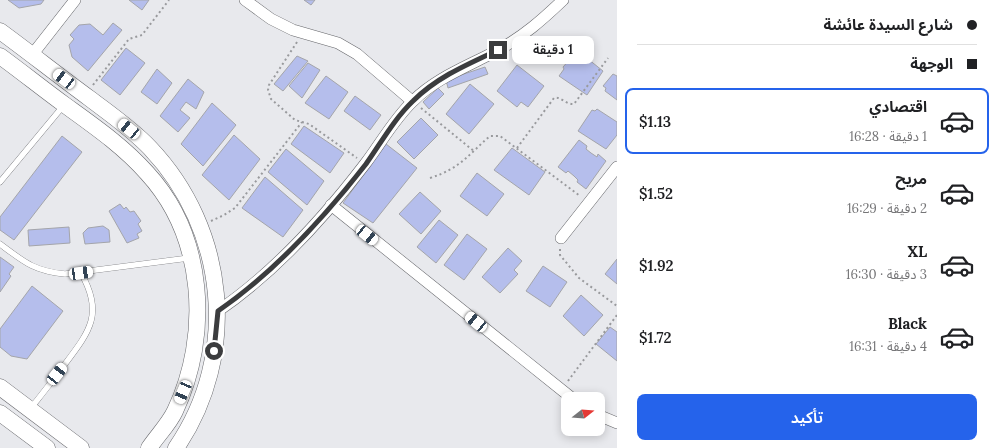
<!DOCTYPE html>
<html lang="ar">
<head>
<meta charset="utf-8">
<style>
  body { margin:0; font-family:Lora,"Noto Sans Arabic",serif; background:#f2f2f2; color:#202124; direction:rtl; height:100vh; display:flex; flex-direction:column; font-size:15px; white-space:nowrap }
  * { box-sizing:border-box; margin:0 }
  p { font-size:13px; color:#757577 }
  .icon { flex:none; width:22px; height:22px; fill:none; stroke:currentColor; stroke-width:2; stroke-linecap:round; stroke-linejoin:round }
  .map { position:relative; flex:1; overflow:hidden; direction:ltr }
  .side { display:flex; flex-direction:column; background:#fff; width:380px }
  .side>* { flex:none }
  .guide { display:grid; align-content:center; height:88px; padding:0 20px; background:#fff }
  .needle { width:26px; rotate:73deg }
  .controls { position:absolute; left:561px; top:392px; display:grid; gap:8px }
  .controls a { display:grid; place-items:center; width:44px; height:44px; border-radius:8px; background:#fff; box-shadow:0 2px 10px #0003; font-size:20px }
  .end { position:absolute; width:18px; height:18px; margin:-9px; border:5px solid #3b3c3e; background:#fff; box-shadow:0 0 0 2px #fff }
  .from { border-radius:50% }
  .bubble { position:absolute; height:28px; border-radius:8px; background:#fff; box-shadow:0 2px 10px #0003; font-size:13px; font-weight:600; line-height:28px; text-align:center; direction:rtl }
  .car { position:absolute; width:12px; height:24px; margin:-12px -6px; border-radius:5px; box-shadow:0 0 3px 1px #0007; background:linear-gradient(#fff 24%,#345 0 40%,#fff 0 76%,#345 0 86%,#fff 0) }
  .guide b { display:flex; align-items:center; gap:14px; height:38px; font-size:15px }
  .guide b+b { border-top:1px solid #e0e0e0 }
  .guide i { width:10px; height:10px; background:#202124 }
  ul { padding:0; list-style:none }
  li { display:flex; align-items:center; gap:12px; height:66px; margin:0 8px 6px; padding:0 12px; border:2px solid transparent; border-radius:8px }
  li div { flex:1 }
  li b { display:block; font-size:15px }
  li em { font-style:normal; font-weight:600 }
  li.selected { border-color:#2563eb }
  li>.icon { width:36px; height:36px; stroke-width:1.5 }
  .cta { display:flex; gap:8px; margin-top:auto; padding:8px 20px }
  .cta a { flex:1; height:46px; border-radius:8px; background:#2563eb; color:#fff; font-size:16px; font-weight:600; line-height:46px; text-align:center }
  main { display:flex; flex:1; min-height:0 }
  .map>svg:first-child { display:block }
</style>
</head>
<body>
<main>
<section class="side">
<div class="guide">
<b><i class="from"></i>شارع السيدة عائشة</b>
<b><i></i>الوجهة</b>
</div>
<ul>
<li class="selected"><svg class="icon" aria-label="car" viewBox="0 0 24 24"><path d="M5 17H2v-5l4-1 3-4h7l3 4 3 1v5h-3M9 17h6M6 11h13"/><circle cx="7" cy="17" r="2"/><circle cx="17" cy="17" r="2"/></svg><div><b>اقتصادي</b><p>1 دقيقة · 16:28</p></div><em>$1.13</em></li>
<li><svg class="icon" aria-label="car" viewBox="0 0 24 24"><path d="M5 17H2v-5l4-1 3-4h7l3 4 3 1v5h-3M9 17h6M6 11h13"/><circle cx="7" cy="17" r="2"/><circle cx="17" cy="17" r="2"/></svg><div><b>مريح</b><p>2 دقيقة · 16:29</p></div><em>$1.52</em></li>
<li><svg class="icon" aria-label="car" viewBox="0 0 24 24"><path d="M5 17H2v-5l4-1 3-4h7l3 4 3 1v5h-3M9 17h6M6 11h13"/><circle cx="7" cy="17" r="2"/><circle cx="17" cy="17" r="2"/></svg><div><b>XL</b><p>3 دقيقة · 16:30</p></div><em>$1.92</em></li>
<li><svg class="icon" aria-label="car" viewBox="0 0 24 24"><path d="M5 17H2v-5l4-1 3-4h7l3 4 3 1v5h-3M9 17h6M6 11h13"/><circle cx="7" cy="17" r="2"/><circle cx="17" cy="17" r="2"/></svg><div><b>Black</b><p>4 دقيقة · 16:31</p></div><em>$1.72</em></li>
</ul>
<div class="cta"><a>تأكيد</a></div>
</section>
<div class="map">
<svg width="617" height="448" viewBox="0 0 617 448">
  <rect width="100%" height="100%" fill="#e8e9ed"/>
  <!-- building -->
  <g fill="#b5beec" stroke="#a4a5aa">
    <polygon points="8,0 44,0 41,4 19,8"/>
    <polygon points="129,0 149,0 142,10"/>
    <polygon points="304,0 315,0 311,5"/>
    <polygon points="113,23 122,30 88,71 72,57 69,45 74,39 70,35 79,25 90,24 103,35"/>
    <polygon points="126,48 145,63 120,95 101,80"/>
    <polygon points="578,51 603,71 587,95 559,76 564,69 563,67 571,58 573,59"/>
    <polygon points="297,56 308,61 283,91 274,84"/>
    <polygon points="308,63 320,70 302,98 289,86"/>
    <polygon points="517,65 544,86 528,107 521,102 517,107 497,91"/>
    <polygon points="485,67 488,74 448,88 446,80"/>
    <polygon points="157,69 172,83 157,104 141,92"/>
    <polygon points="613,74 617,76 617,100 605,91 606,88 603,86"/>
    <polygon points="326,76 348,92 329,119 305,103"/>
    <polygon points="188,79 204,92 196,109 186,102 180,110 190,118 178,132 160,116"/>
    <polygon points="470,84 494,104 469,134 446,114"/>
    <polygon points="438,88 444,94 429,109 423,102"/>
    <polygon points="355,96 381,115 370,130 344,111"/>
    <polygon points="212,103 236,125 203,166 181,144"/>
    <polygon points="597,109 617,122 617,135 606,149 578,131 592,110 595,111"/>
    <polygon points="421,118 438,135 414,159 397,142"/>
    <polygon points="304,126 344,153 330,173 291,144"/>
    <polygon points="234,135 260,159 229,200 202,175"/>
    <polygon points="62,136 82,152 14,240 0,230 0,217"/>
    <polygon points="579,140 587,146 586,149 591,153 597,157 598,154 606,161 586,189 577,182 578,180 574,176 568,171 566,173 558,167"/>
    <polygon points="386,144 417,168 373,223 343,203"/>
    <polygon points="512,148 545,172 529,195 494,170"/>
    <polygon points="286,149 324,181 307,205 268,172"/>
    <polygon points="477,173 504,194 487,216 460,196"/>
    <polygon points="265,177 303,210 283,237 242,208"/>
    <polygon points="420,192 441,211 421,234 399,214"/>
    <polygon points="120,204 124,209 126,207 130,212 134,211 141,221 138,224 142,231 137,234 139,238 127,243 109,211"/>
    <polygon points="439,220 458,235 436,263 417,247"/>
    <polygon points="103,226 109,230 110,242 85,244 83,233 88,228"/>
    <polygon points="69,227 70,243 29,246 28,230"/>
    <polygon points="467,234 487,249 464,280 444,265"/>
    <polygon points="508,248 522,261 514,270 518,274 500,293 482,277"/>
    <polygon points="0,257 14,267 9,274 11,276 0,292"/>
    <polygon points="617,259 617,284 605,274"/>
    <polygon points="543,266 567,282 550,307 526,291"/>
    <polygon points="32,286 63,311 27,359 11,356 0,347 0,329"/>
    <polygon points="581,295 603,315 584,336 563,316"/>
    <polygon points="610,327 617,332 617,361 596,344"/>
  </g>
  <g fill="none" stroke-linecap="round" stroke-linejoin="round">
    <defs>
      <g id="lane">
        <polyline points="0,182 64,105"/>
        <path d="M0 244C24 262 34 271 65 274L189 258"/>
        <path d="M31 408C42 394 54 379 65 364 90 331 104 313 81 273"/>
      </g>
      <g id="street">
        <polyline points="245,0 271,19 293,30 338,43 357,54 412,101"/>
        <polyline points="32,55 75,0"/>
        <polyline points="331,205 573,399"/>
        <polyline points="561,238 617,167"/>
        <path d="M218 311C275 272 323 219 365 164 381 143 394 119 413 101 437 77 469 66 498 50 523 37 543 19 563 0"/>
        <polyline points="598,415 617,423"/>
      </g>
      <g id="secondary">
        <path d="M0 31C30 53 59 76 89 98 110 114 132 129 150 148 227 229 240 355 176 448"/>
        <path d="M0 56C22 72 43 89 65 105 94 126 123 146 147 173 205 236 211 335 175 411 169 424 157 436 149 448"/>
        <polyline points="0,387 81,448"/>
        <polyline points="0,413 47,448"/>
      </g>
    </defs>
    <!-- lane casing -->
    <use href="#lane" stroke="#65666a" stroke-width="6"/>
    <!-- street casing -->
    <use href="#street" stroke="#65666a" stroke-width="12"/>
    <!-- secondary casing -->
    <use href="#secondary" stroke="#65666a" stroke-width="17"/>
    <!-- path -->
    <g stroke="#999a9d" stroke-width="2" stroke-dasharray="2 3" stroke-linecap="butt">
      <polyline points="297,42 269,85 268,90 271,99 295,120 309,124 357,158"/>
      <polyline points="93,85 129,39 142,35 169,0"/>
      <polyline points="421,108 475,152"/>
      <path d="M517 148 554 98C561 96 566 105 574 104L608 58"/>
      <path d="M430 178C461 168 468 155 490 136H500L580 196"/>
      <polyline points="211,221 224,215 235,208 302,122"/>
      <polyline points="560,249 560,255 579,278 617,306"/>
      <polyline points="568,381 617,315"/>
    </g>
    <!-- lane -->
    <use href="#lane" stroke="#fff" stroke-width="5.5"/>
    <!-- street -->
    <use href="#street" stroke="#fff" stroke-width="11"/>
    <!-- secondary -->
    <use href="#secondary" stroke="#fff" stroke-width="16"/>
  </g>
  <g fill="none" stroke-linecap="round" stroke-linejoin="round">
    <!-- route -->
    <path stroke="#3b3c3e" stroke-width="5" d="M214 351 218 311C275 272 323 219 366 164 381 143 394 119 413 101 437 77 468 64 498 50"/>
  </g>
</svg>
<div class="controls">
<a><svg class="needle" viewBox="-14 -14 28 28"><path d="M0-13l5 13h-10z" fill="#e53935"/><path d="M0 13l5-13h-10z" fill="#757577"/></svg></a>
</div>
<i class="end from" style="left:214px;top:351px"></i>
<i class="end" style="left:498px;top:50px"></i>
<div class="bubble" style="left:512px;top:36px;width:82px">1 دقيقة</div>
<i class="car" style="left:64px;top:79px;rotate:307deg"></i>
<i class="car" style="left:129px;top:129px;rotate:309deg"></i>
<i class="car" style="left:367px;top:235px;rotate:129deg"></i>
<i class="car" style="left:81px;top:273px;rotate:82deg"></i>
<i class="car" style="left:476px;top:322px;rotate:309deg"></i>
<i class="car" style="left:57px;top:374px;rotate:38deg"></i>
<i class="car" style="left:183px;top:392px;rotate:203deg"></i>
</div>
</main>
</body>
</html>
